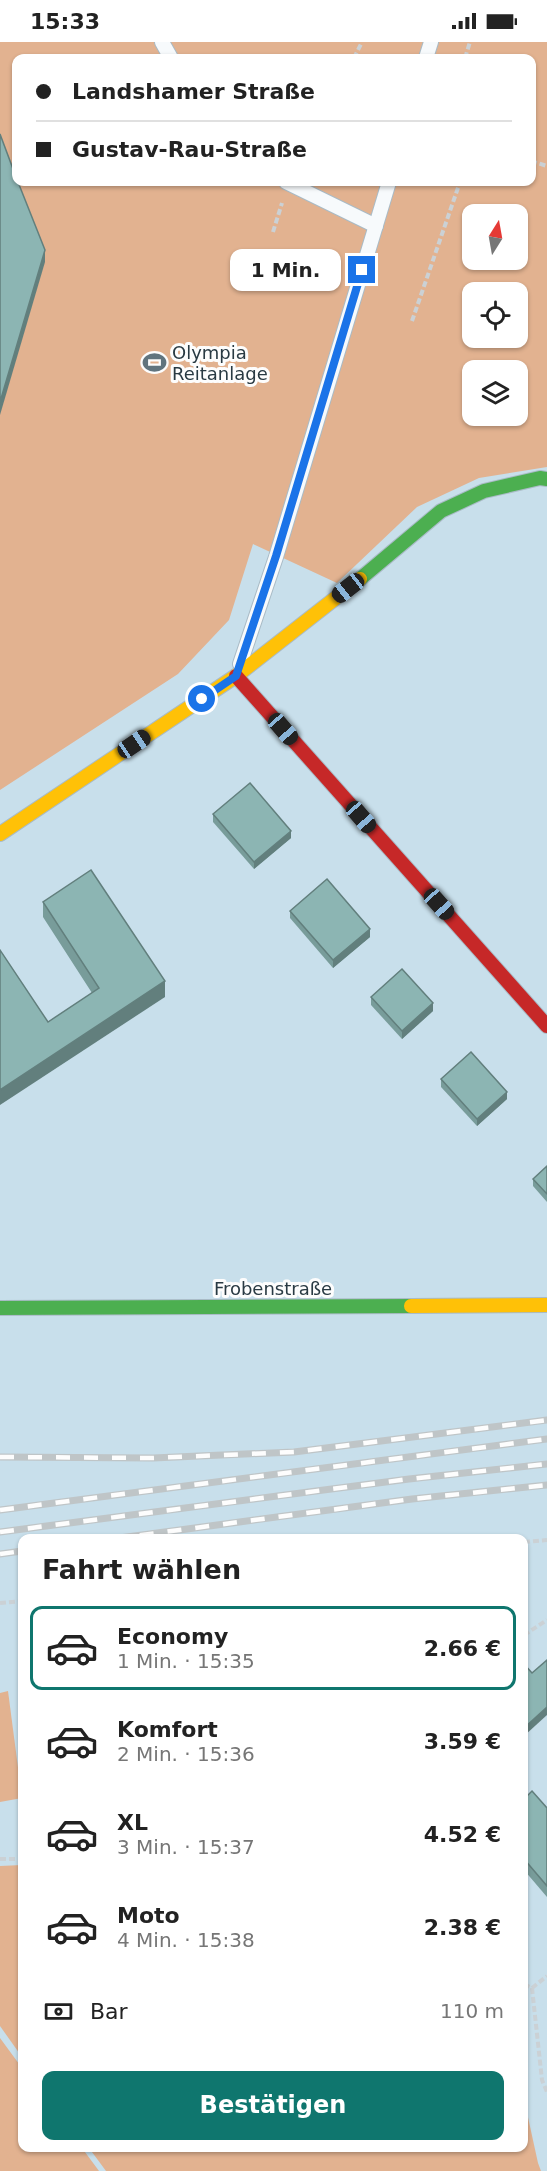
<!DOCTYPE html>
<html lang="de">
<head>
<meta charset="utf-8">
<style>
  body { margin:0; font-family:"DejaVu Sans",sans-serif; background:#f2f2f2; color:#222; height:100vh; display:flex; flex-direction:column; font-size:22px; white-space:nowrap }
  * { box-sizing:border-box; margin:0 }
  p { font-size:20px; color:#767676 }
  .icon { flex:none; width:33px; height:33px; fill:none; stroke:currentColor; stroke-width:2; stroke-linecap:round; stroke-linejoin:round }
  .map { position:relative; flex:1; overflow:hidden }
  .panel { position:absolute; left:18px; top:1492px; width:510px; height:618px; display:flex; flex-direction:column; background:#fff; border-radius:12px; box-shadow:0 2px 4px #0004 }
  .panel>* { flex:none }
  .hud { position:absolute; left:12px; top:12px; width:524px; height:132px; border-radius:12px; box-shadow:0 2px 4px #0004; display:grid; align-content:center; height:132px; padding:0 24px; background:#fff }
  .needle { width:39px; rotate:11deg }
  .fabs { position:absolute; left:462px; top:162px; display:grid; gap:12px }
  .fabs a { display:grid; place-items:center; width:66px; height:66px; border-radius:12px; background:#fff; box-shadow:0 2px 4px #0004; font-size:30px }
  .end { position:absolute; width:27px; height:27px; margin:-14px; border:8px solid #1a73e8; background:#fff; box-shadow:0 0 0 3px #fff }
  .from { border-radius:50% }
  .bubble { position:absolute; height:42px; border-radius:12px; background:#fff; box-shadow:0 2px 4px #0004; font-size:20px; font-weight:600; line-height:42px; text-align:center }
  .car { position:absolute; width:18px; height:36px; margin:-18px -9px; border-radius:8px; box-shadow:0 0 4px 2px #0007; background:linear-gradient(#222 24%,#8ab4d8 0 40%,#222 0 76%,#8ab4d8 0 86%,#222 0) }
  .hud b { display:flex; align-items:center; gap:21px; height:57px; font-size:22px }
  .hud b+b { border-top:2px solid #e0e0e0 }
  .hud i { width:15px; height:15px; background:#222 }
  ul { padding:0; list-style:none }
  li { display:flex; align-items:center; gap:18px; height:84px; margin:0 12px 9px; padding:0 12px; border:3px solid transparent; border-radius:12px }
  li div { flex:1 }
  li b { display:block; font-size:22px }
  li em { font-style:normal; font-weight:600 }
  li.selected { border-color:#0f766e }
  li>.icon { width:54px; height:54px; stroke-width:1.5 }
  h2 { padding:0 24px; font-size:27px; line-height:72px }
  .pay { display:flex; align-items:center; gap:15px; height:66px; padding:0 24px; font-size:22px }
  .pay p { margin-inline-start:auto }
  .action { display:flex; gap:12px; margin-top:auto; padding:12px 24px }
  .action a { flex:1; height:69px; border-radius:12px; background:#0f766e; color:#fff; font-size:24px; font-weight:600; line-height:69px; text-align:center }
  .status { display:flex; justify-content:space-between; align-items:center; height:42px; padding:0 30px; background:#fff; direction:ltr }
  .status svg { height:16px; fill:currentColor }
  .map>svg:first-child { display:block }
</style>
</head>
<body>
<div class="status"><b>15:33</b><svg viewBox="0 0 49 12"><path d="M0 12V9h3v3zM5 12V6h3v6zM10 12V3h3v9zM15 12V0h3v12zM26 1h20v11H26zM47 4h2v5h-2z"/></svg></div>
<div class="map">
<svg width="547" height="2129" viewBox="0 0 547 2129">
  <rect width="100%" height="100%" fill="#c8dfeb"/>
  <!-- green -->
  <g fill="#e2b290" fill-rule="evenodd">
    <path d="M0 0H547V425L479 436 417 465 337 541 253 502 229 578 178 632 0 748ZM16 16H531V140H16ZM472 172H518V218H472ZM472 250H518V296H472ZM472 328H518V374H472Z"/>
    <polygon points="8,1649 22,1756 0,1760 0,1651"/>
    <polygon points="22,1823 22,2015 0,1984 0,1824"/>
    <polygon points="0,1996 22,2026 22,2106 82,2106 99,2129 0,2129"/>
    <polygon points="524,2057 538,2121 541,2129 106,2129 89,2106 524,2106"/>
  </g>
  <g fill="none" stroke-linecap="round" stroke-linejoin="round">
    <defs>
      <g id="lane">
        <polyline points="162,0 171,16"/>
        <polyline points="426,16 431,0"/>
        <polyline points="286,140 376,184"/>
        <polyline points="240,622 276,515 389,140"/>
      </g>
      <g id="fast">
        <polyline points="360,537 441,469 484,449 540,436 547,437"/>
        <polyline points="0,1266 411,1264"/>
      </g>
      <g id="slow">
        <polyline points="0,792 236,634 360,537"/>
        <polyline points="411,1264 547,1263"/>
      </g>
      <polyline id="jam" points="236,634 547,984"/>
    </defs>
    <!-- lane casing -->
    <use href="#lane" stroke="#a9bbc6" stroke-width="16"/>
    <!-- fast casing -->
    <use href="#fast" stroke="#a9bbc6" stroke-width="16"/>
    <!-- slow casing -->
    <use href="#slow" stroke="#a9bbc6" stroke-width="16"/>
    <!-- jam casing -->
    <use href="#jam" stroke="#a9bbc6" stroke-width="16"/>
    <!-- path -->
    <g stroke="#cbd1d5" stroke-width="4" stroke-dasharray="6 3" stroke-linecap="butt">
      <polyline points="354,16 362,0"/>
      <polyline points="465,16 470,0"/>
      <polyline points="531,119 547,124"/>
      <polyline points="273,190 282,161"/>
      <polyline points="412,279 460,140"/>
      <polyline points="524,1500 547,1498"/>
      <polyline points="0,1561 22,1559"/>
      <polyline points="524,1593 547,1578"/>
      <polyline points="0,1817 22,1817"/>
      <polyline points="524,1942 532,1946 542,2038 547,2050"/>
      <polyline points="532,1946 547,1934"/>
    </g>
    <!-- lane -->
    <use href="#lane" stroke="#f7fafc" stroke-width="14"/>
    <!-- fast -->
    <use href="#fast" stroke="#4caf50" stroke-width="14"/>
    <!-- slow -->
    <use href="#slow" stroke="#ffc107" stroke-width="14"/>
    <!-- jam -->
    <use href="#jam" stroke="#c62828" stroke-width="14"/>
    <defs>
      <g id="rail">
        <polyline points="0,1415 153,1416 294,1410 547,1378"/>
        <polyline points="0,1468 547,1397"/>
        <polyline points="0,1490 409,1437 547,1422"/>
        <polyline points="112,1497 412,1457 547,1443"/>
        <polyline points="0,1512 22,1509"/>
      </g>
    </defs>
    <!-- rail casing -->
    <use href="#rail" stroke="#bfc5c7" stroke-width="7"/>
    <!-- rail -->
    <use href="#rail" stroke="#fdfdfd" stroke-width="4.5" stroke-dasharray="14" stroke-linecap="butt"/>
  </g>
  <!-- wall -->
  <g fill="#789c9a">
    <polygon points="213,772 291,796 254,827 213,780"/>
    <polygon points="43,860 165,955 48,980 92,951 43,875"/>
    <polygon points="290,869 370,895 333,926 290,876"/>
    <polygon points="371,955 433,969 402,997 371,963"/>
    <polygon points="441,1037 507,1057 477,1084 441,1045"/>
    <polygon points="547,1124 547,1160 533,1144 533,1137"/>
    <polygon points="524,1757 547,1766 547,1855 524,1828"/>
  </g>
  <!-- shaded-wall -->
  <g fill="#627f7d">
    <polygon points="45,208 45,220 0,373 0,360"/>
    <polygon points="291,789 291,796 254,827 254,820"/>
    <polygon points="370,887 370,895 333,926 333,918"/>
    <polygon points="165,939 165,955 0,1063 0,1048"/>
    <polygon points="433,961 433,969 402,997 402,989"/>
    <polygon points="507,1050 507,1057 477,1084 477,1077"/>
    <polygon points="547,1665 547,1673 524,1694 524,1686"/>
  </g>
  <!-- building -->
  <g fill="#8cb5b3" stroke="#627f7d" stroke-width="1.5">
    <polygon points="0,92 16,135 16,140 18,140 45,208 0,360"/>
    <polygon points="250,741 291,789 254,820 213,772"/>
    <polygon points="91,828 165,939 0,1048 0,908 48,980 99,946 43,860"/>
    <polygon points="327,837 370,887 333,918 290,869"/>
    <polygon points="402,927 433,961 402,989 371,955"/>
    <polygon points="471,1010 507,1050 477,1077 441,1037"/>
    <polygon points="547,1124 547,1152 533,1137"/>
    <polygon points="547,1618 547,1665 524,1686 524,1622 532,1631"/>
    <polygon points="532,1749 547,1766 547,1844 524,1817 524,1757"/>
  </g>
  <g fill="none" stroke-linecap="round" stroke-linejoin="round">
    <!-- route -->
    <polyline stroke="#1a73e8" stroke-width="8" points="202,657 236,634 276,514 362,228"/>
  </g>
  <!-- icons -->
  <defs>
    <symbol id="stadium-bare" viewBox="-9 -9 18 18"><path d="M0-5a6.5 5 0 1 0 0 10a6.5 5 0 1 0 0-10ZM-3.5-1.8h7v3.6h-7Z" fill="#61747e" stroke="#fdfdfd" stroke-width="2.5" paint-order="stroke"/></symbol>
  </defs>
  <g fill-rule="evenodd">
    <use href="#stadium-bare" x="138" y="304" width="33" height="33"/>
  </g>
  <g text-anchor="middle" stroke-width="6" stroke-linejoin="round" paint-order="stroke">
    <!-- poi labels -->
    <g font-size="18" fill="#293a43" stroke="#fdfdfd" text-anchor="start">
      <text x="172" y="317">Olympia<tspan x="172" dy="21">Reitanlage</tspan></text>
    </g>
    <!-- street labels -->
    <g font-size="18" fill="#293a43" stroke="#fdfdfd">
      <text x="273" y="1253">Frobenstraße</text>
    </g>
  </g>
</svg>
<div class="fabs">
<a><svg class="needle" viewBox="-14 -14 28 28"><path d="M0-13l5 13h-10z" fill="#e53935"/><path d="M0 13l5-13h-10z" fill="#767676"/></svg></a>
<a><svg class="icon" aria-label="locate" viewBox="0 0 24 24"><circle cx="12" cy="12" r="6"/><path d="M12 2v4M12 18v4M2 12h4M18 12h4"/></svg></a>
<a><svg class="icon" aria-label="layers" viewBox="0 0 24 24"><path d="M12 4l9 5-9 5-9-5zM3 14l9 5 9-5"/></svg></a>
</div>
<i class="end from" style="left:202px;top:657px"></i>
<i class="end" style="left:362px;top:228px"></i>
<div class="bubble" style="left:230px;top:207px;width:111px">1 Min.</div>
<i class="car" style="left:348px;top:546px;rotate:232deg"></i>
<i class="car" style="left:283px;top:687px;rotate:139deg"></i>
<i class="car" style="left:134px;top:702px;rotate:56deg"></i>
<i class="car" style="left:361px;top:775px;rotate:139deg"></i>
<i class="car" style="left:439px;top:862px;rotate:138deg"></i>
<div class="hud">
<b><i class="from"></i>Landshamer Straße</b>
<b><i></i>Gustav-Rau-Straße</b>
</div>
<section class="panel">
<h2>Fahrt wählen</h2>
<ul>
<li class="selected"><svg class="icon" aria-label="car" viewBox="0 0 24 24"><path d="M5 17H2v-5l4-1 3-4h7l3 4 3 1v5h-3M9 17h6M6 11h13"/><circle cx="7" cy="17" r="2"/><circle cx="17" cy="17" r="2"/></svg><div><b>Economy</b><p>1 Min. · 15:35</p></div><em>2.66 €</em></li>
<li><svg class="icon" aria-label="car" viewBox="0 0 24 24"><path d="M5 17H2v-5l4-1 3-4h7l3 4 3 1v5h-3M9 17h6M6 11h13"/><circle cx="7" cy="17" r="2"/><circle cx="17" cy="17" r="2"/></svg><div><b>Komfort</b><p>2 Min. · 15:36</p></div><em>3.59 €</em></li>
<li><svg class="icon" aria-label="car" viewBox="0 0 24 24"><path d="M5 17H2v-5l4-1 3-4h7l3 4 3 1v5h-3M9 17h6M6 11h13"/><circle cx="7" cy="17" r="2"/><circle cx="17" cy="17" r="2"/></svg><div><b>XL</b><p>3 Min. · 15:37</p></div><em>4.52 €</em></li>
<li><svg class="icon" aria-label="car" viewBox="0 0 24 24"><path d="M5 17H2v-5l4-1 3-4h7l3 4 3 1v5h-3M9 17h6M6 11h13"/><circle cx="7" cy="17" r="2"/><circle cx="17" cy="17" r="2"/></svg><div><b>Moto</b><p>4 Min. · 15:38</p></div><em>2.38 €</em></li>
</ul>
<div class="pay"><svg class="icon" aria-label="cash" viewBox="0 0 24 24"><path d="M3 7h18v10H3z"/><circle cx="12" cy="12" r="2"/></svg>Bar<p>110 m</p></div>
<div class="action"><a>Bestätigen</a></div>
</section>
</div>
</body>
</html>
